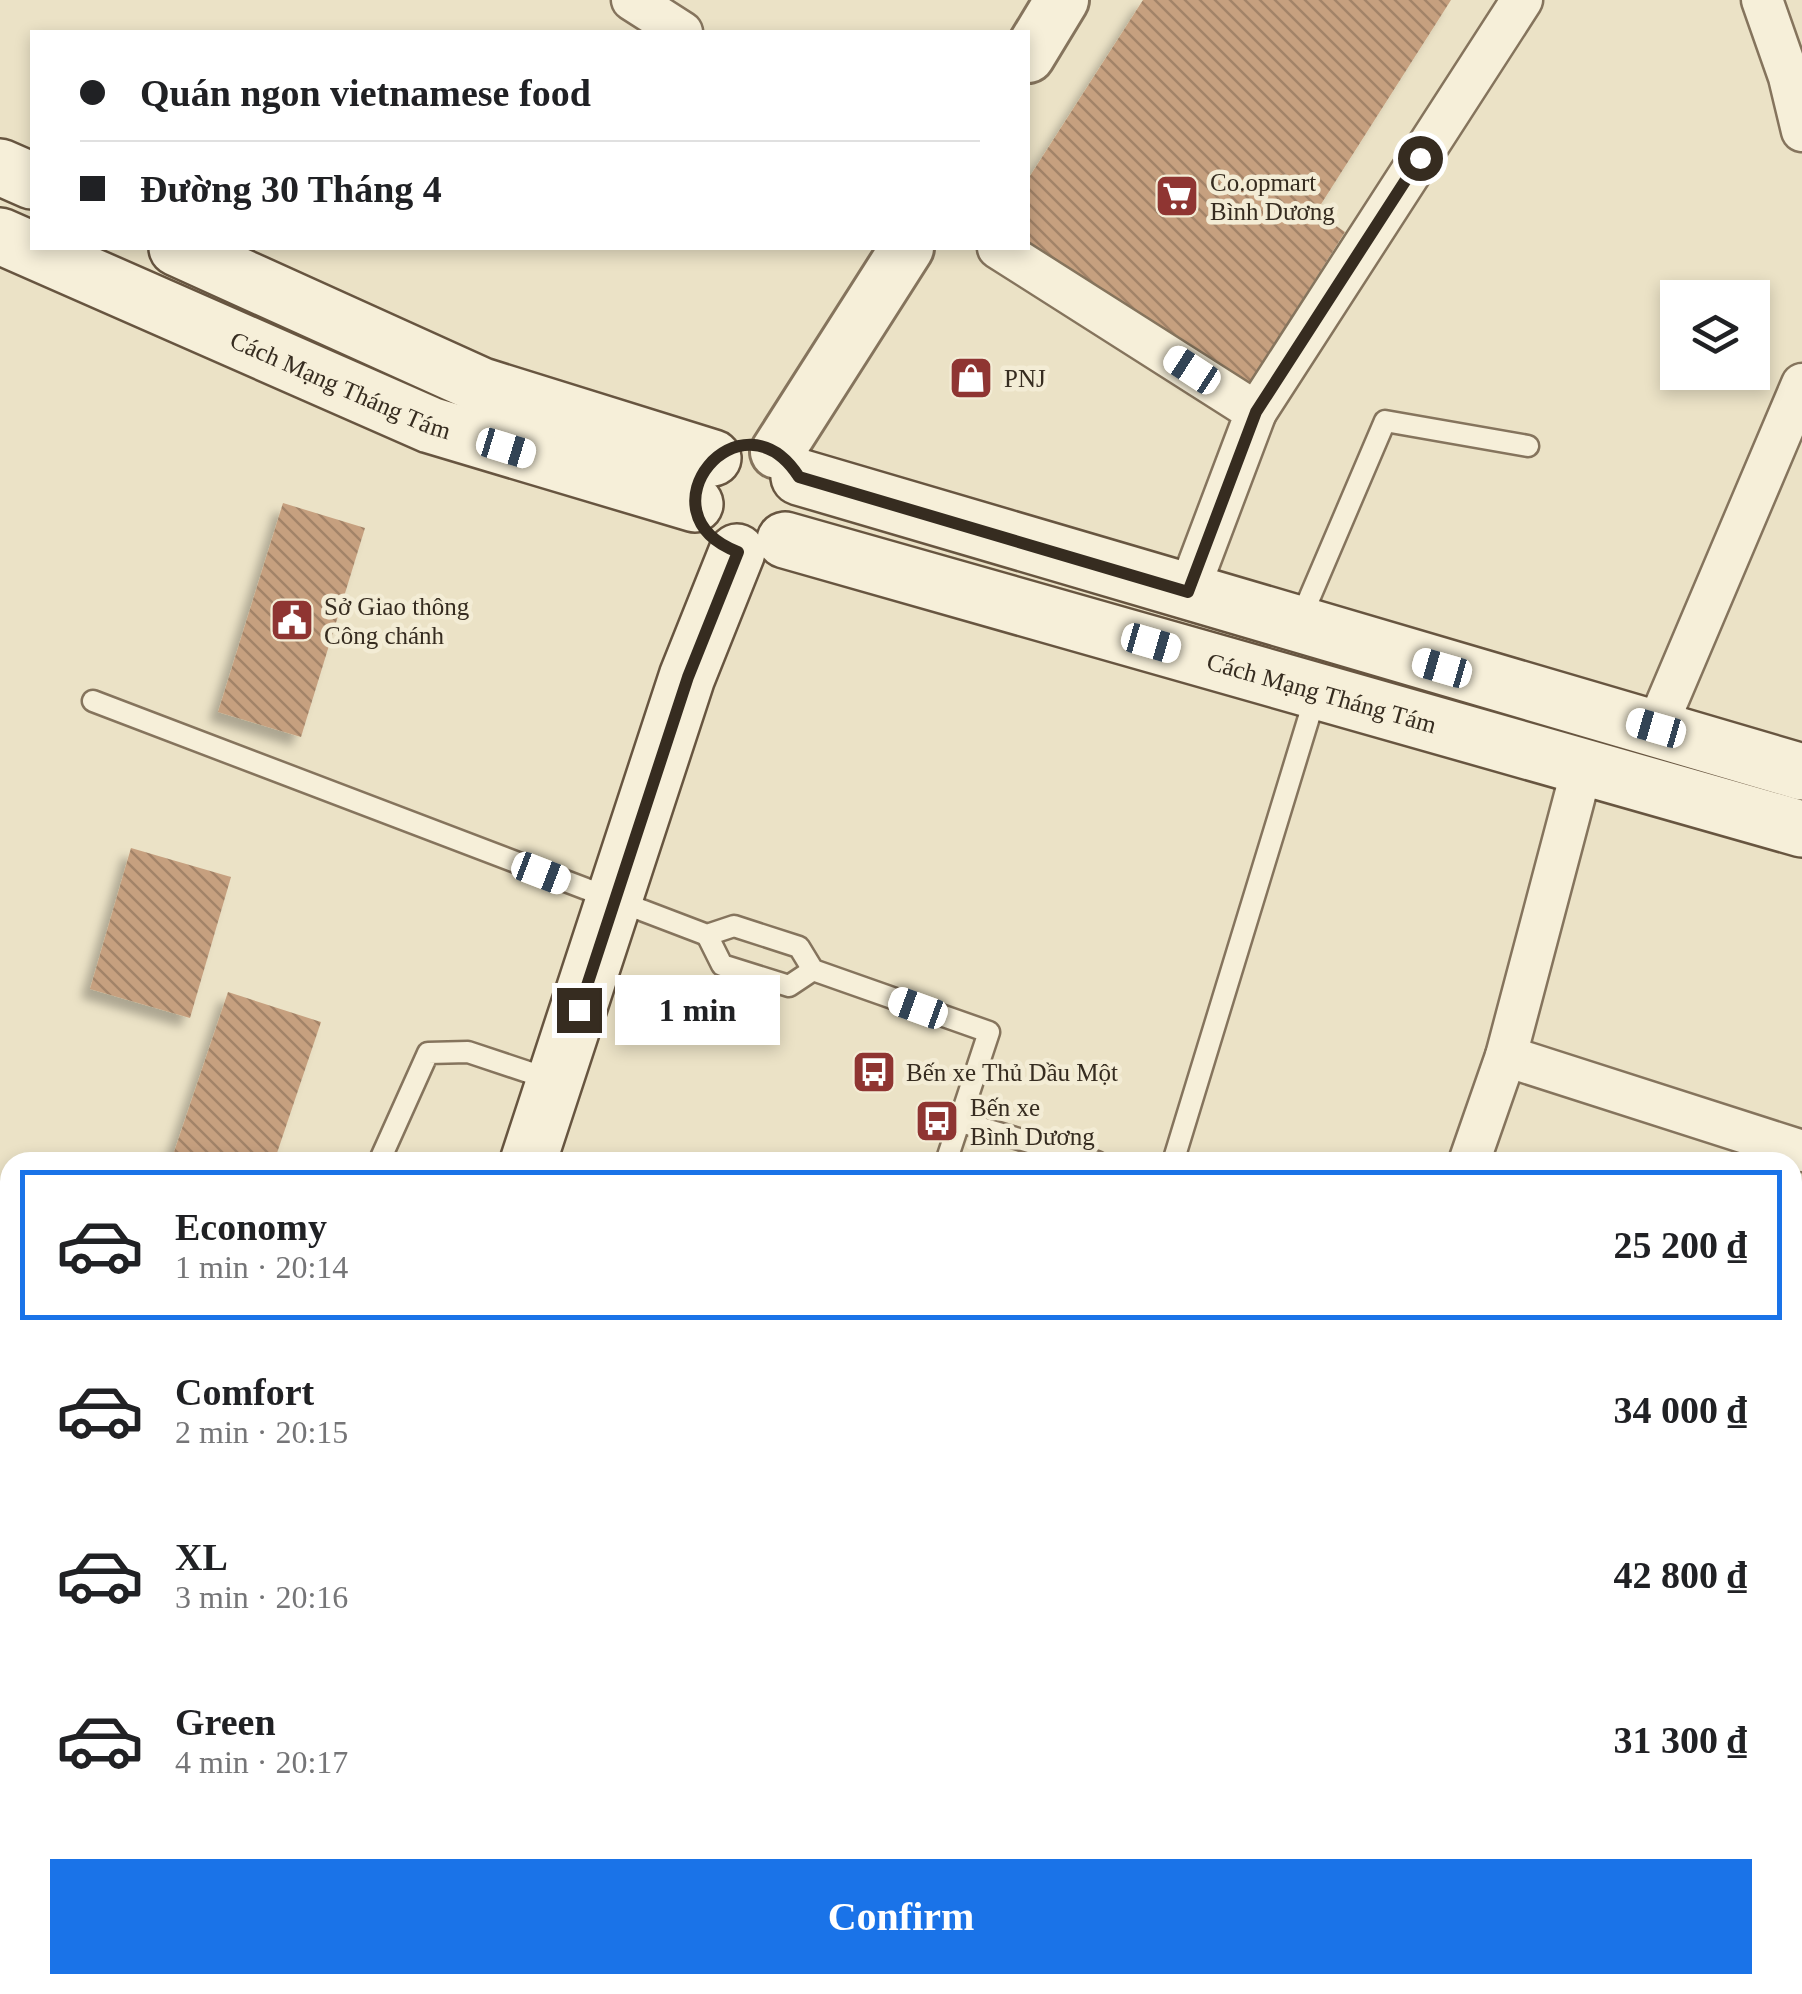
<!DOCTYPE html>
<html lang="en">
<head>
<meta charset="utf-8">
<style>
  body { margin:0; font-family:"Times New Roman",serif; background:#f6f6f6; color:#202124; height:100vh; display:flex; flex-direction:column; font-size:38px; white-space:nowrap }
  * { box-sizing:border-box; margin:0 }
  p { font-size:32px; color:#757577 }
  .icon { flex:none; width:55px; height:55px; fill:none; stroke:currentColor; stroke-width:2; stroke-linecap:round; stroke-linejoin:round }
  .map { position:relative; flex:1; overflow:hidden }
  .panel { position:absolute; left:0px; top:1152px; width:1802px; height:842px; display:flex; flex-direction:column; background:#fff; border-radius:30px 30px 0 0; box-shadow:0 5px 15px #0003 }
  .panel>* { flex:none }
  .hud { position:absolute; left:30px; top:30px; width:1000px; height:220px; border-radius:0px; box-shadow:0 5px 15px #0003; display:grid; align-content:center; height:220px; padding:0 50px; background:#fff }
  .fabs { position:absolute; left:1660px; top:280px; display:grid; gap:20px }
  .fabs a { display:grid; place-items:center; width:110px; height:110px; border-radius:0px; background:#fff; box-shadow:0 5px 15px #0003; font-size:50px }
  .end { position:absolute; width:45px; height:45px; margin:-22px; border:12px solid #362c20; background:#fff; box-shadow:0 0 0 5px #fff }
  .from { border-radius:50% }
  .bubble { position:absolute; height:70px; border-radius:0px; background:#fff; box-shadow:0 5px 15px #0003; font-size:32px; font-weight:800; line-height:70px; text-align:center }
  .car { position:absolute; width:30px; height:60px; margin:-30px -15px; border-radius:12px; box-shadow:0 0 8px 2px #0007; background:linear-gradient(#fff 24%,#345 0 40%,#fff 0 76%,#345 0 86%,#fff 0) }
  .hud b { display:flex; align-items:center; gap:35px; height:95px; font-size:38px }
  .hud b+b { border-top:2px solid #e0e0e0 }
  .hud i { width:25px; height:25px; background:#202124 }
  ul { padding:18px 0 0; list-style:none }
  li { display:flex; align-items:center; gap:30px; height:150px; margin:0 20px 15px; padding:0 30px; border:5px solid transparent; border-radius:0px }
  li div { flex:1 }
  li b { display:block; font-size:38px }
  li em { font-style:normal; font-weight:800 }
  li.on { border-color:#1a73e8 }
  li>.icon { width:90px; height:90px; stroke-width:1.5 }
  .action { display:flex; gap:20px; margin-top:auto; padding:20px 50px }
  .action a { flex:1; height:115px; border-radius:0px; background:#1a73e8; color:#fff; font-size:40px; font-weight:800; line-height:115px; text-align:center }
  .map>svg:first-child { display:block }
</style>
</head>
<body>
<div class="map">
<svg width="1802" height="1994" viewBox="0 0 1802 1994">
  <defs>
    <pattern id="building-back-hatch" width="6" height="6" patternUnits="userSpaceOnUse" patternTransform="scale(2.5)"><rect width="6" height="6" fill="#c6a07f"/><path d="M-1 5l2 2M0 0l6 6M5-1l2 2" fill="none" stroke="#a28368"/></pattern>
    <filter id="shadow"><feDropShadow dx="-9" dy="9" stdDeviation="5" flood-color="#0004"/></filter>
  </defs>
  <rect width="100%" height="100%" fill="#ebe2c6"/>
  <!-- building -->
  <g fill="url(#building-back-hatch)" filter="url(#shadow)">
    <polygon points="1143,0 1451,0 1316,212 1345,232 1247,387 1028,249 1028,179"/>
    <polygon points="283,503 365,528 301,737 218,712"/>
    <polygon points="131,848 231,877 190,1018 90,989"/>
    <polygon points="228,992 321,1022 274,1162 195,1162 173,1155"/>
    <polygon points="0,1510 10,1513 10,1566 0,1563"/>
  </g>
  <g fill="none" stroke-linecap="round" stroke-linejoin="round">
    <defs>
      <g id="service">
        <polyline points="1300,620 1385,421 1528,446"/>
        <polyline points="93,701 707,935 734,926 799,947 813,970 989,1032 946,1162"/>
        <polyline points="707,935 722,965 789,986 813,970"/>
        <polyline points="961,1122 1097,1162"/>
        <polyline points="379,1162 428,1053 468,1052 552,1080"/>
        <polyline points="1173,1162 1317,691"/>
        <polyline points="0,1258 10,1260"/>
        <polyline points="0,1493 10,1496"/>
      </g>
      <g id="minor">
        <polyline points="632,0 682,32"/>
        <polyline points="1762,0 1789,77 1802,131"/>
        <polyline points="998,248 1256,412 1188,592"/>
        <polyline points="1256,412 1522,0"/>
        <polyline points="1656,728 1802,384"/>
        <polyline points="1506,1056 1802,1151"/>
        <polyline points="1469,1162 1506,1056 1583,765"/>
        <polyline points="0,1625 10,1630"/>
        <polyline points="1792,1696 1802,1695"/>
        <polyline points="0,1794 10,1800"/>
        <polyline points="154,1985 176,1994"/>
        <polyline points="1260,1994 1262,1985"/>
        <polyline points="1536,1994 1538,1985"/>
      </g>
      <g id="tertiary">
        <polyline points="1028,56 1062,0"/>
        <polyline points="777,452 907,248"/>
      </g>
      <g id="secondary">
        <polyline points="0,167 32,181"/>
        <path id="s1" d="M0 236 430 425 695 504"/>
        <polyline points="177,248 482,386 713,458"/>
        <polyline points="799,477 1802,772"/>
        <path id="s2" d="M785 540 1802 829"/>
        <polyline points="528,1162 687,677 737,552"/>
        <polyline points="261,1994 264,1985"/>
      </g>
    </defs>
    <!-- service casing -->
    <use href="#service" stroke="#85745d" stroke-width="25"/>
    <!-- minor casing -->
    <use href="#minor" stroke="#85745d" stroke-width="45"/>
    <!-- tertiary casing -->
    <use href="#tertiary" stroke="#85745d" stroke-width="58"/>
    <!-- secondary casing -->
    <use href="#secondary" stroke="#675540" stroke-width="60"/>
    <!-- service -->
    <use href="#service" stroke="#f6efd9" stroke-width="20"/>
    <!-- minor -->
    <use href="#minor" stroke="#f6efd9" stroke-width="40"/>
    <!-- tertiary -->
    <use href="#tertiary" stroke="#f6efd9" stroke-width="52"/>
    <!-- secondary -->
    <use href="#secondary" stroke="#f6efd9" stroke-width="55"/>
  </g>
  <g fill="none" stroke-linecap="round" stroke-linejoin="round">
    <!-- route -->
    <path stroke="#362c20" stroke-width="12" d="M579 1010 688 677 738 552C636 513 741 386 799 477L1188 592 1256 412 1420 158"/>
  </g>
  <!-- icons -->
  <defs>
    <symbol id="supermarket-square" viewBox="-11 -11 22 22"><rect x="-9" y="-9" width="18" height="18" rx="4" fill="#8f3532" stroke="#f3ecd5"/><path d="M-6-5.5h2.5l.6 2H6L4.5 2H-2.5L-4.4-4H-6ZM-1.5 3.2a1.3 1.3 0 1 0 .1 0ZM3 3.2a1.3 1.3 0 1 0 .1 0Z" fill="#fff"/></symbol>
    <symbol id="shop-square" viewBox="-11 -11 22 22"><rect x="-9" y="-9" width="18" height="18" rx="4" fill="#8f3532" stroke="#f3ecd5"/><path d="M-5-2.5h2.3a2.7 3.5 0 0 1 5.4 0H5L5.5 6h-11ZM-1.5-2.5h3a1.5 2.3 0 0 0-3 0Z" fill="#fff"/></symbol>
    <symbol id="civic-square" viewBox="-11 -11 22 22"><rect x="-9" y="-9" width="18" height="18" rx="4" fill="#8f3532" stroke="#f3ecd5"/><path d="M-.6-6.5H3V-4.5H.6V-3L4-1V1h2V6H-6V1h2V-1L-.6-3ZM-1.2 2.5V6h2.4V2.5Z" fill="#fff"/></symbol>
    <symbol id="bus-square" viewBox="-11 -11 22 22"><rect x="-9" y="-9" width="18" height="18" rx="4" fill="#8f3532" stroke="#f3ecd5"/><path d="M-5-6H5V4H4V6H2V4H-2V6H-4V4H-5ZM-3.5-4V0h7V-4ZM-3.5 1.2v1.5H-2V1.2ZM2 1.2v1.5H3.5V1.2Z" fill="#fff"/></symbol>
  </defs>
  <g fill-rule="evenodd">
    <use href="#supermarket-square" x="1152" y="171" width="50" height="50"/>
    <use href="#shop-square" x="946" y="353" width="50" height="50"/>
    <use href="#civic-square" x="267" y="595" width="50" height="50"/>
    <use href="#bus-square" x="849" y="1047" width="50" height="50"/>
    <use href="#bus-square" x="912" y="1096" width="50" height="50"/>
  </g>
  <g text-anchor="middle" stroke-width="9" stroke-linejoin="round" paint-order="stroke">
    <!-- poi labels -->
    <g font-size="25" fill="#362c20" stroke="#f3ecd5" text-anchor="start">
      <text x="1210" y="191">Co.opmart<tspan x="1210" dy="29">Bình Dương</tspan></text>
      <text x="1004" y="387">PNJ</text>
      <text x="324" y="615">Sở Giao thông<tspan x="324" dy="29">Công chánh</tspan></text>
      <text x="906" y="1081">Bến xe Thủ Dầu Một</text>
      <text x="970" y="1116">Bến xe<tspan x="970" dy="29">Bình Dương</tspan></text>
    </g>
    <!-- street labels -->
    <g font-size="25" fill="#362c20" stroke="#f3ecd5">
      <text dy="9" stroke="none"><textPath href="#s1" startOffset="372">Cách Mạng Tháng Tám</textPath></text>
      <text dy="9" stroke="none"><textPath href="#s2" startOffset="558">Cách Mạng Tháng Tám</textPath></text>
    </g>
  </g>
</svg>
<div class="fabs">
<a><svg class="icon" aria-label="layers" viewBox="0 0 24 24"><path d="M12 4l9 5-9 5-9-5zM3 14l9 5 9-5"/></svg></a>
</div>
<i class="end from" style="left:1420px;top:158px"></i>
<i class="end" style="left:579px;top:1010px"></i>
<div class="bubble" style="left:615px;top:975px;width:165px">1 min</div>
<i class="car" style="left:1192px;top:370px;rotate:303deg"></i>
<i class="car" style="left:506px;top:448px;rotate:107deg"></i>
<i class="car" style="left:1151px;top:643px;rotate:106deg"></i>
<i class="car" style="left:1442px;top:668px;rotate:286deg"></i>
<i class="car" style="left:1656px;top:728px;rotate:286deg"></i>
<i class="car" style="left:541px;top:873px;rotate:111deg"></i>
<i class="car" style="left:918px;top:1008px;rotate:290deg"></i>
<div class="hud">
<b><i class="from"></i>Quán ngon vietnamese food</b>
<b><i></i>Đường 30 Tháng 4</b>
</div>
<section class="panel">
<ul>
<li class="on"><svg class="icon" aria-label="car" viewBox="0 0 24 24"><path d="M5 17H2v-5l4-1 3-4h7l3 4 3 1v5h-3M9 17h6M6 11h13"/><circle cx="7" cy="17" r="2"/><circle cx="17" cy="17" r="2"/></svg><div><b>Economy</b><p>1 min · 20:14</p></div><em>25 200 ₫</em></li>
<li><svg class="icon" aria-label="car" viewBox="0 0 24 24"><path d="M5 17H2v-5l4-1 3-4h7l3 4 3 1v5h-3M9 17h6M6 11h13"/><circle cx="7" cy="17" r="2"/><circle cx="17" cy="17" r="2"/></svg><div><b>Comfort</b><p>2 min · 20:15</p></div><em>34 000 ₫</em></li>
<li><svg class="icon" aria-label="car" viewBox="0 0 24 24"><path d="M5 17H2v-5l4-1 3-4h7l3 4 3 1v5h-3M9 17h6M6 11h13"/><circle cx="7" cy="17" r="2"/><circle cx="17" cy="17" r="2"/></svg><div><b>XL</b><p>3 min · 20:16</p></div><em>42 800 ₫</em></li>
<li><svg class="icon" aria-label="car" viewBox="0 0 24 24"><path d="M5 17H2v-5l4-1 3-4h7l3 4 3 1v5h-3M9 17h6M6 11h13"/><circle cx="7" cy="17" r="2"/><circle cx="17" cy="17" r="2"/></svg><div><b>Green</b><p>4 min · 20:17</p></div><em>31 300 ₫</em></li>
</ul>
<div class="action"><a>Confirm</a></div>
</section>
</div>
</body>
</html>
